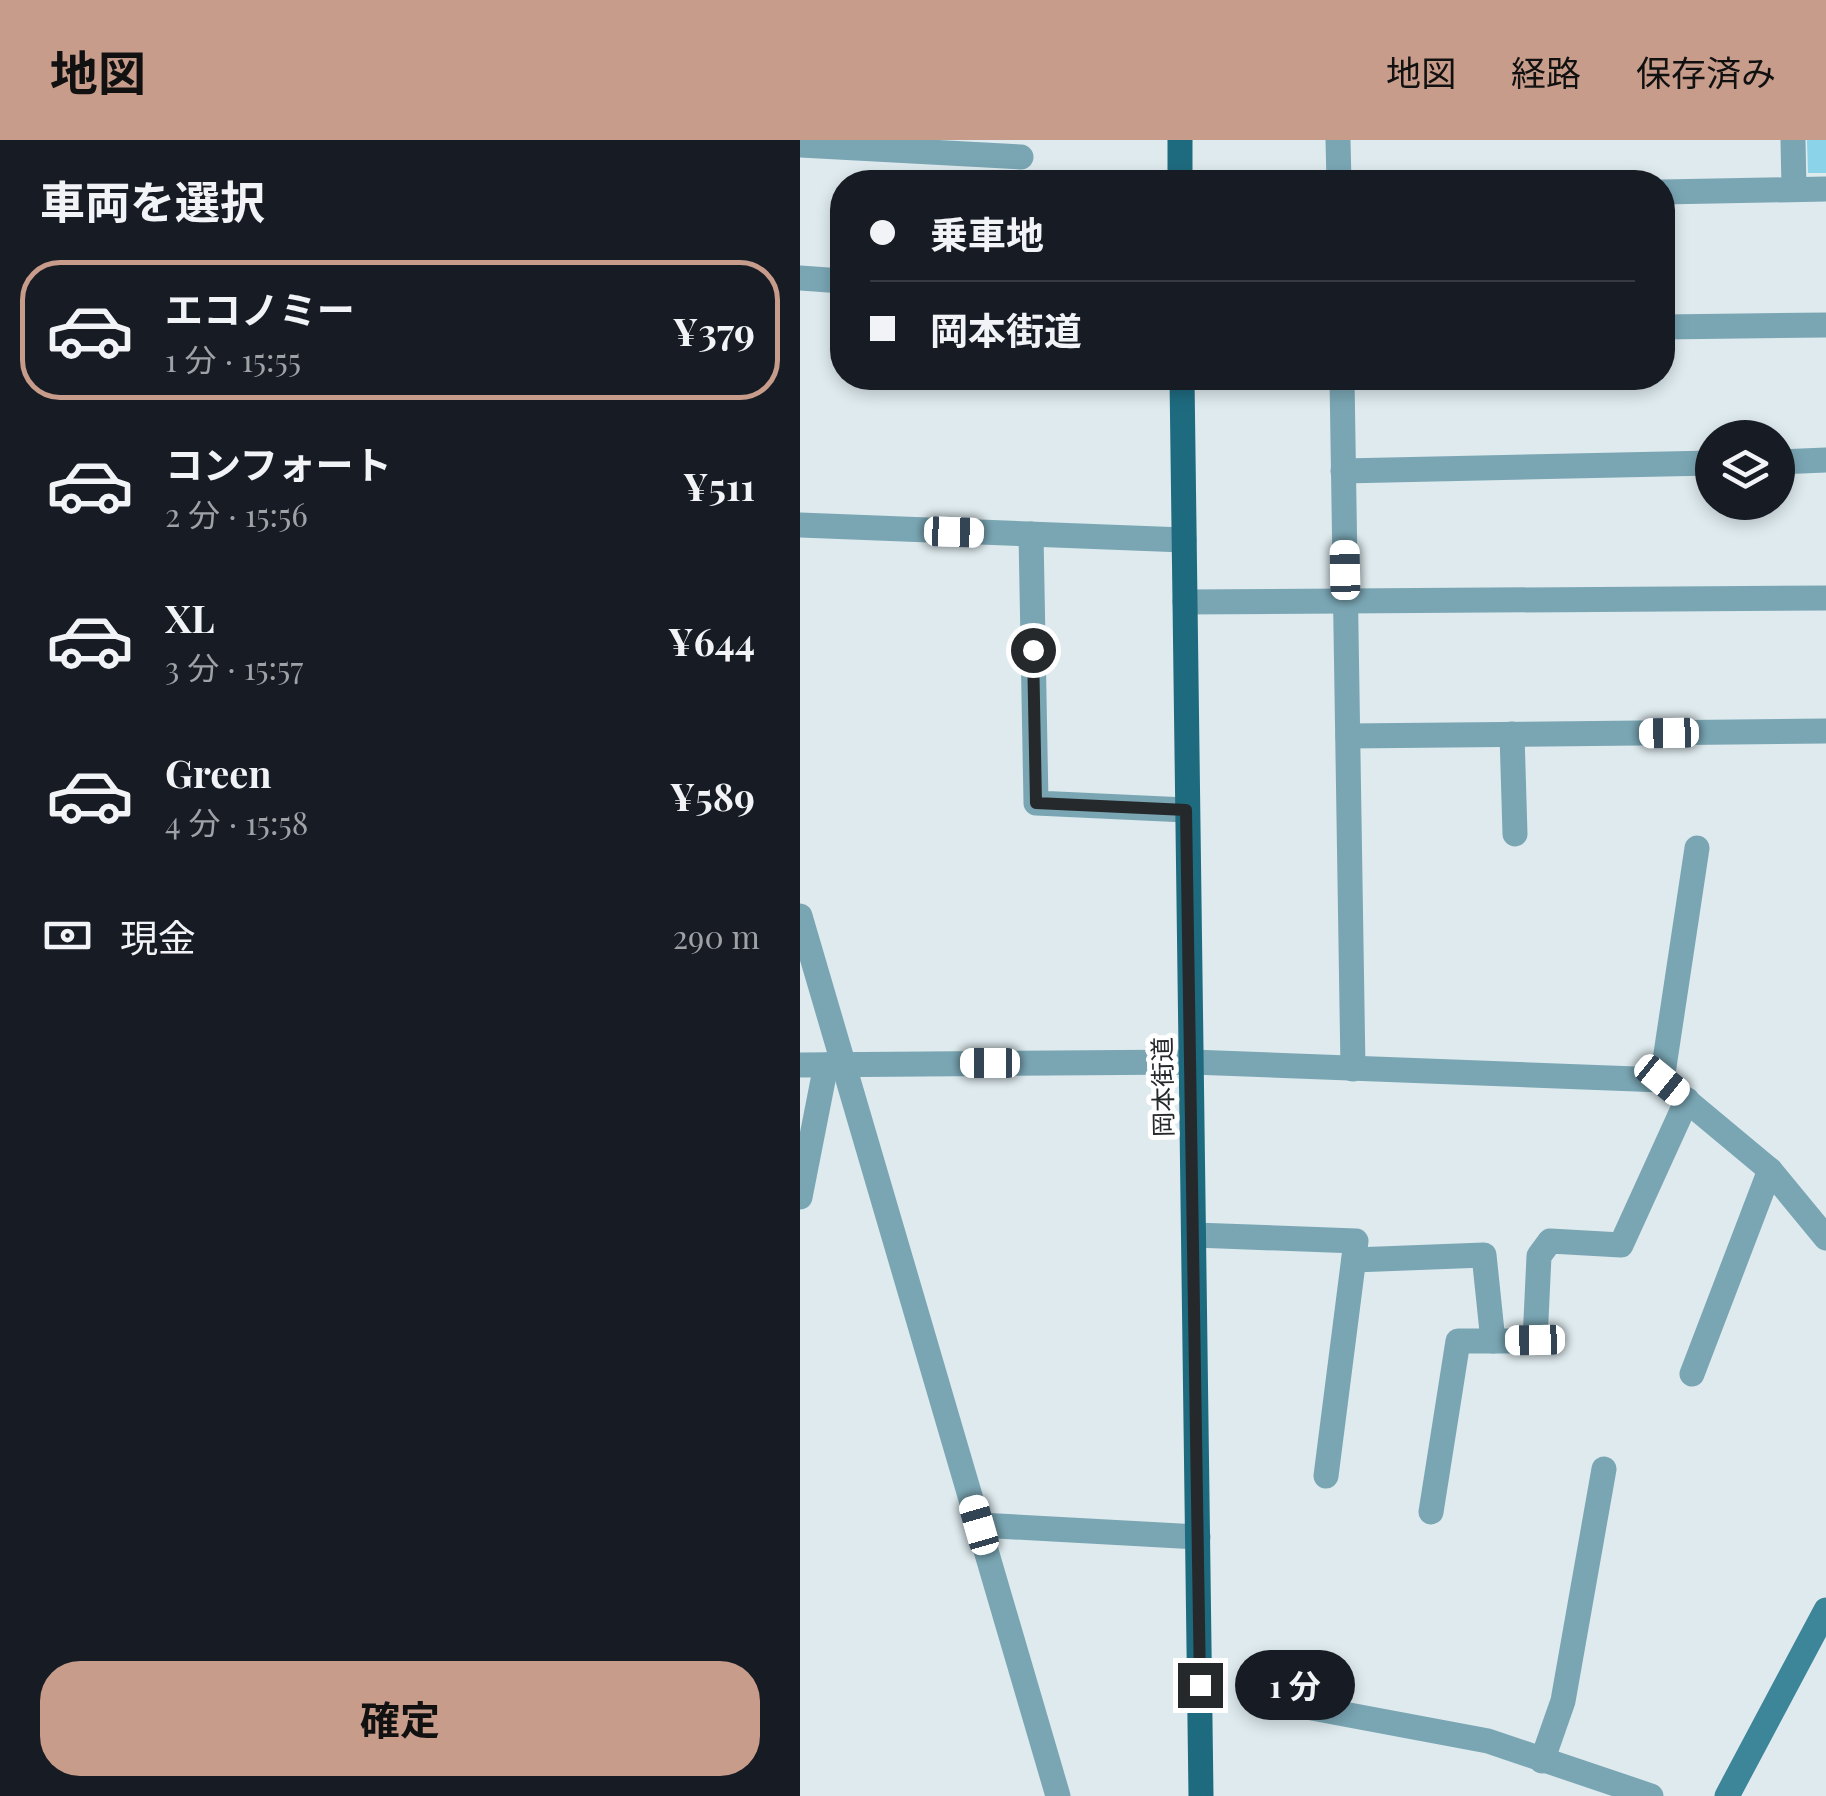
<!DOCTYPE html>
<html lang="ja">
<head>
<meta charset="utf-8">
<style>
  body { margin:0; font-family:"Playfair Display","Noto Sans JP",serif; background:#20242c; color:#f1f3f6; height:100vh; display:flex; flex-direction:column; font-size:38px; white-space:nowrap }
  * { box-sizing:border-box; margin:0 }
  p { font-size:32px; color:#9ea1a6 }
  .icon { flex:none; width:55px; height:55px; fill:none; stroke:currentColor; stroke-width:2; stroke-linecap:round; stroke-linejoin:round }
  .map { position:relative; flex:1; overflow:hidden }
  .panel { display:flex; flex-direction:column; background:#171b24; width:800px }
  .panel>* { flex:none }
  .guide { position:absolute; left:30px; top:30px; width:845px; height:220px; border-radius:40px; box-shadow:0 5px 15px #0003; display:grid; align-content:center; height:220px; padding:0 40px; background:#171b24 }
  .buttons { position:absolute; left:895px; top:280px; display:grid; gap:20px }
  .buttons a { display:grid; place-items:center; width:100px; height:100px; border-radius:50%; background:#171b24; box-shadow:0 5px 15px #0003; font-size:50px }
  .end { position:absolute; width:45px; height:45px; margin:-22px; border:12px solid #25292b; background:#fff; box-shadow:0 0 0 5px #fff }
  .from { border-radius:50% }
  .bubble { position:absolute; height:70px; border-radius:35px; background:#171b24; box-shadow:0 5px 15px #0003; font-size:32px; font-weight:700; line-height:70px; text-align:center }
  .car { position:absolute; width:30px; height:60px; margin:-30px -15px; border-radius:12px; box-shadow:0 0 8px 2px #0007; background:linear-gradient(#fff 24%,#345 0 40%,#fff 0 76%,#345 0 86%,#fff 0) }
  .guide b { display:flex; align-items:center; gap:35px; height:95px; font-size:38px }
  .guide b+b { border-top:2px solid #363941 }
  .guide i { width:25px; height:25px; background:#f1f3f6 }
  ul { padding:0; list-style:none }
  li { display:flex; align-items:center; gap:30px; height:140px; margin:0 20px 15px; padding:0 20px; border:5px solid transparent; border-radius:40px }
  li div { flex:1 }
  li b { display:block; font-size:38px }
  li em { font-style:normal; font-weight:700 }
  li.current { border-color:#c89c8a }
  li>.icon { width:90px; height:90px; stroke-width:1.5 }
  h2 { padding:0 40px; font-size:45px; line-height:120px }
  .pay { display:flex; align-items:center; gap:25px; height:110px; padding:0 40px; font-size:38px }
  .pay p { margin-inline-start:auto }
  .action { display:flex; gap:20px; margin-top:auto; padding:20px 40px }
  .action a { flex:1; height:115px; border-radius:40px; background:#c89c8a; color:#111; font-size:40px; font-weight:700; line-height:115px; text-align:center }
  header { display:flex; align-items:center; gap:60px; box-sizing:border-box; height:140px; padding:0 50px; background:#c89c8a; color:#111 }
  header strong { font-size:48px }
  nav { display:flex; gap:55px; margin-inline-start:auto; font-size:35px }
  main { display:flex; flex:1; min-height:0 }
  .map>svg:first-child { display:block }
</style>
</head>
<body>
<header>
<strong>地図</strong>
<nav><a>地図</a><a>経路</a><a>保存済み</a></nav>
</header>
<main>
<section class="panel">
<h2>車両を選択</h2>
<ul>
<li class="current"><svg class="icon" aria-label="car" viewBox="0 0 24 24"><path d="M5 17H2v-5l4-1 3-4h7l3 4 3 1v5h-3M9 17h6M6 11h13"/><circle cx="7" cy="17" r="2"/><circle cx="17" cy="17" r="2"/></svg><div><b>エコノミー</b><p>1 分 · 15:55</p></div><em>¥379</em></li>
<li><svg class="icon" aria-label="car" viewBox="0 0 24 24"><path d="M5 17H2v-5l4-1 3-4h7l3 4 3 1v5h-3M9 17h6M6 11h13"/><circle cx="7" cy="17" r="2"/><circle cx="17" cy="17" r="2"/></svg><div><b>コンフォート</b><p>2 分 · 15:56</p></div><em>¥511</em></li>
<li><svg class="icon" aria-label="car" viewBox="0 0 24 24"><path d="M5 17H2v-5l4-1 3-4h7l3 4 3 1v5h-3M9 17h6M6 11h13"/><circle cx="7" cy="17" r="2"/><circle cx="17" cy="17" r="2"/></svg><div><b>XL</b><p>3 分 · 15:57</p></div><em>¥644</em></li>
<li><svg class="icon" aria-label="car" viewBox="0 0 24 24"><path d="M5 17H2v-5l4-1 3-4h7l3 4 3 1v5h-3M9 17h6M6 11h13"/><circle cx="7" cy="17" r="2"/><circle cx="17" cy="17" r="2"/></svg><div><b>Green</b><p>4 分 · 15:58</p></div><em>¥589</em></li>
</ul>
<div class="pay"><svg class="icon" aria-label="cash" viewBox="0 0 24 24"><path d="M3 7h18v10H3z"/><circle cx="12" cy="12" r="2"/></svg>現金<p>290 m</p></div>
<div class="action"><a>確定</a></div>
</section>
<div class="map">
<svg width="1026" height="1656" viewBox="0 0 1026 1656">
  <rect width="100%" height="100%" fill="#deeaee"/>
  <!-- green -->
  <polygon fill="#8bd3e9" points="1007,0 1026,0 1026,33 1008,33"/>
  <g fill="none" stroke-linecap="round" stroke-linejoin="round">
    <!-- street -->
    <g stroke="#7aa6b4" stroke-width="25">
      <polyline points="538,0 539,42"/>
      <polyline points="993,0 994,49"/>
      <polyline points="0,5 221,17"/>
      <polyline points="862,52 1026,49"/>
      <polyline points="0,138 42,141"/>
      <polyline points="862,187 1026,185"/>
      <polyline points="542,238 553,929"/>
      <polyline points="978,322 1026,320"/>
      <polyline points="543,331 912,323"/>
      <polyline points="0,385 384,400"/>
      <polyline points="231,394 236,663 386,670"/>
      <polyline points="385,462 1026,458"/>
      <polyline points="712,594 715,694"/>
      <polyline points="548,596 1026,591"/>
      <polyline points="0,776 258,1656"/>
      <polyline points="0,925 392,922 862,940 970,1030 1026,1098"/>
      <polyline points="862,940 897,708"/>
      <polyline points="0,1057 26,925"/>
      <polyline points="395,1095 556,1101 526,1336"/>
      <polyline points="554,1120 684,1115 693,1201"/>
      <polyline points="892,1234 970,1030"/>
      <polyline points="631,1372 658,1201 735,1201 739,1116 750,1101 821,1105 887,960"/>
      <polyline points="179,1385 398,1397"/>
      <polyline points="512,1568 688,1601 851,1656"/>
      <polyline points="742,1621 763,1561 804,1329"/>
    </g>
    <!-- secondary -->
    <polyline stroke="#3d8599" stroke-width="25" points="927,1656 1026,1470"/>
    <!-- primary -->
    <g stroke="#1e6b7f" stroke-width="25">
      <polyline points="380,0 380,42"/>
      <polyline points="382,238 401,1656"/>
    </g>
  </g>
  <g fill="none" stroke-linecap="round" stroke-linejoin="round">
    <!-- route -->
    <polyline stroke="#25292b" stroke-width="12" points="233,510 236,663 386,670 400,1545"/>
  </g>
  <g text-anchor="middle" stroke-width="10" stroke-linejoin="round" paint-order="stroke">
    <!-- street labels -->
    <g font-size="25" fill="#25292b" stroke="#fff">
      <text transform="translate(363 947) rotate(-91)" y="9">岡本街道</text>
    </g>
  </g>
</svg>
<div class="buttons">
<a><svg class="icon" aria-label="layers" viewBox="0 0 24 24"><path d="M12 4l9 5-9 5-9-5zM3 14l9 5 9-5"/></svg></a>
</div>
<i class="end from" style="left:233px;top:510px"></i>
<i class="end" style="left:400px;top:1545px"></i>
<div class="bubble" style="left:435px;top:1510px;width:120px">1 分</div>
<i class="car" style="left:154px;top:392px;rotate:92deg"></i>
<i class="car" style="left:545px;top:430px;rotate:359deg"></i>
<i class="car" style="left:869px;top:593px;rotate:269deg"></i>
<i class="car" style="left:190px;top:923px;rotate:270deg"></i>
<i class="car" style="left:862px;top:940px;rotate:129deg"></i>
<i class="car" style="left:735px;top:1200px;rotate:269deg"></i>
<i class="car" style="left:179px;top:1385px;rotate:344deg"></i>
<div class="guide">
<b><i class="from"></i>乗車地</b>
<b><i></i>岡本街道</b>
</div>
</div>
</main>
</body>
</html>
